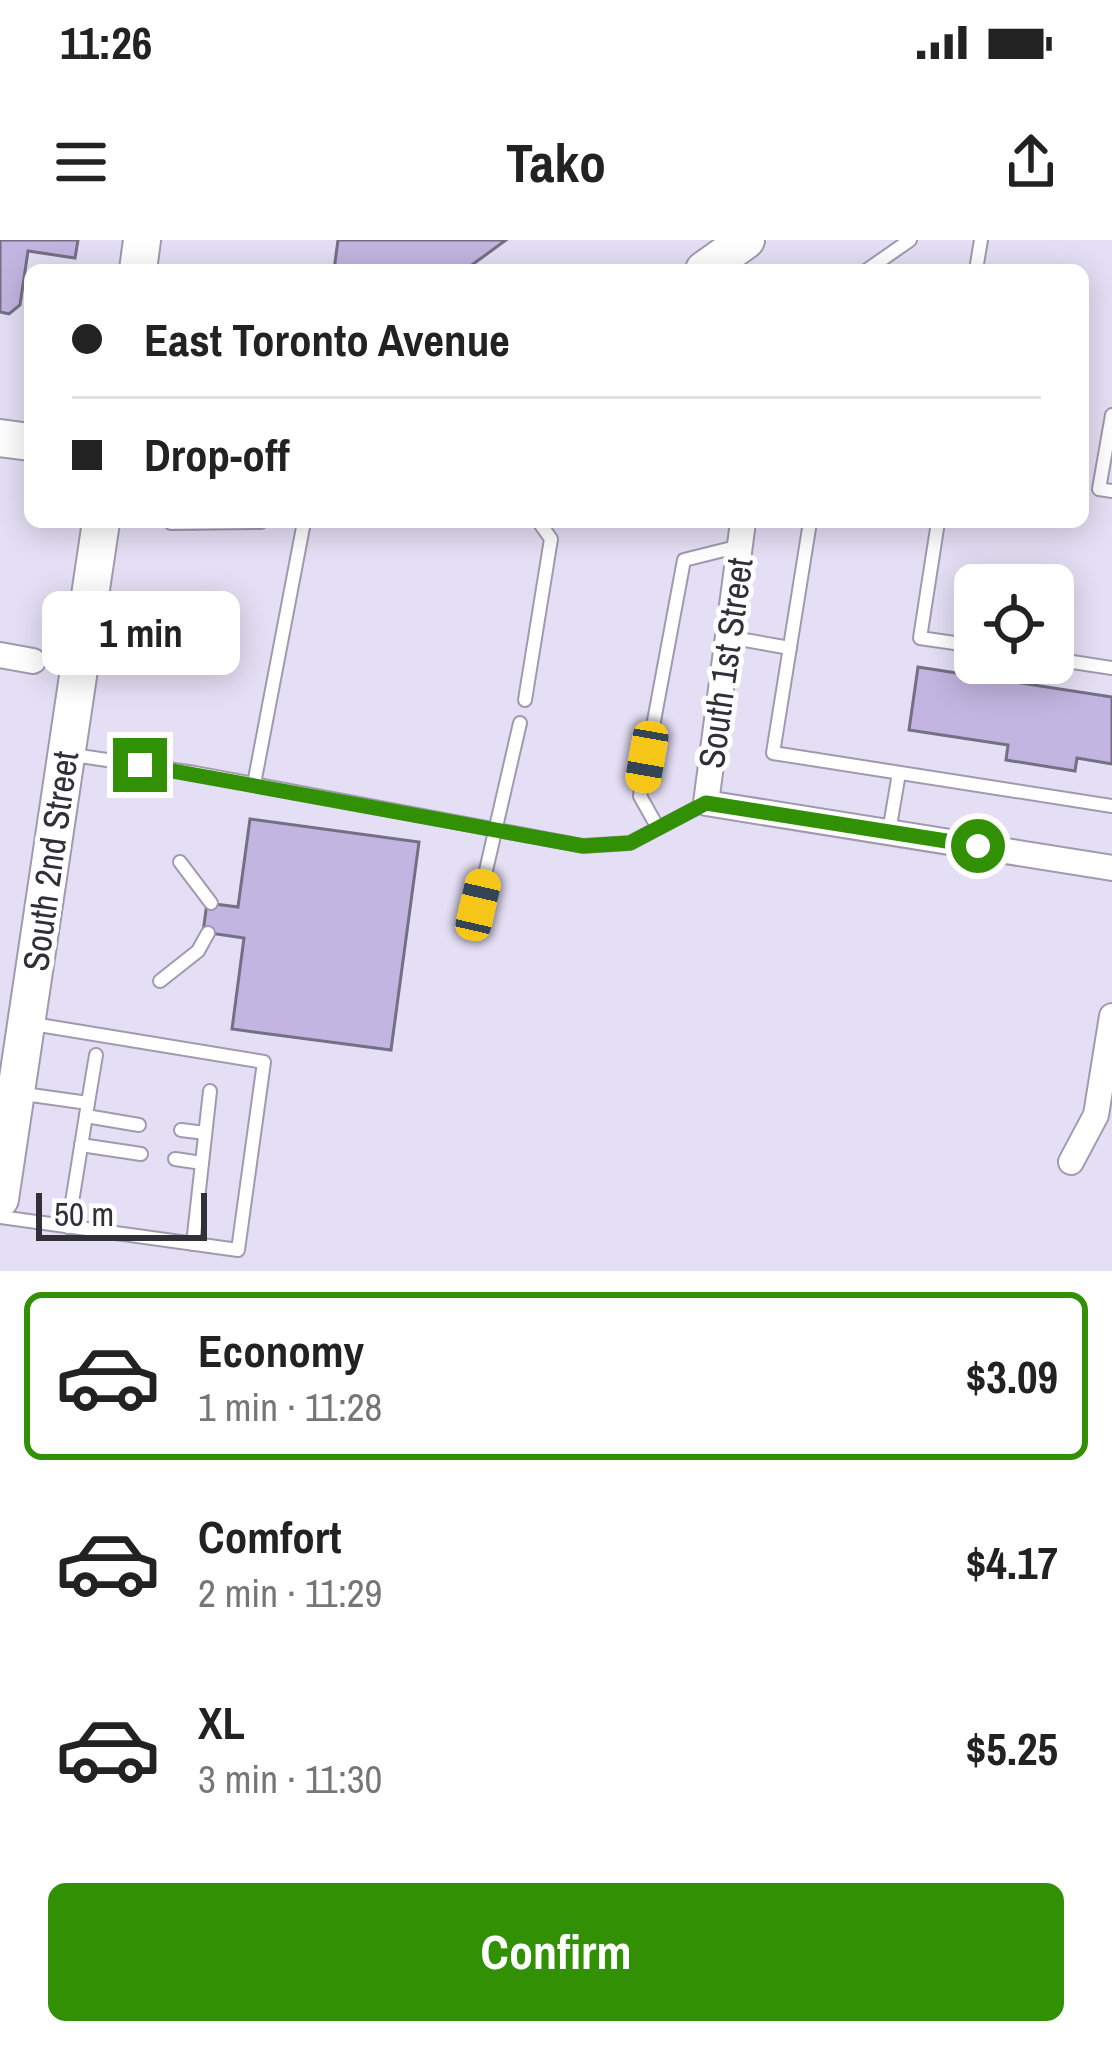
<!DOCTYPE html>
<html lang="en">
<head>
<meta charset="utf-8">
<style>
  body { margin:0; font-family:"Archivo Narrow",sans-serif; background:#f2f2f2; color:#222; height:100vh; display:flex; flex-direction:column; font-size:45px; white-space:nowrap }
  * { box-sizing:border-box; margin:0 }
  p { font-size:39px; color:#767676 }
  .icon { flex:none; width:66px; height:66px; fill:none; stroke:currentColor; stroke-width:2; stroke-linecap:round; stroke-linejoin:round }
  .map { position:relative; height:1031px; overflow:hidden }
  .drawer { display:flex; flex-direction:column; background:#fff; flex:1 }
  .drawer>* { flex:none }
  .hud { position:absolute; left:24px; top:24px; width:1065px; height:264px; border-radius:18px; box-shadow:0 6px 30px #0003; display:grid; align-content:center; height:264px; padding:0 48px; background:#fff }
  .tools { position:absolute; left:954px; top:324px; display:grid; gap:24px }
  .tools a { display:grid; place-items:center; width:120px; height:120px; border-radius:18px; background:#fff; box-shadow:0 6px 30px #0003; font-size:60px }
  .scale { position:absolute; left:36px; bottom:30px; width:171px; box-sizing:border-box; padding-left:12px; border:6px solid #312f37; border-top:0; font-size:33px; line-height:42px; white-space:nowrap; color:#312f37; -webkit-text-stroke:9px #fff; paint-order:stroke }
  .end { position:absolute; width:54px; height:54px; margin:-27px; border:15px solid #329005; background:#fff; box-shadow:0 0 0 6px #fff }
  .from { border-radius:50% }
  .bubble { position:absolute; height:84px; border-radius:18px; background:#fff; box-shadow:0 6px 30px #0003; font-size:39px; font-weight:700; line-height:84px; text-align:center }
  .car { position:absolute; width:36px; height:72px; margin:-36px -18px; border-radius:15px; box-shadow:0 0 9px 3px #0007; background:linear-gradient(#f5c518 24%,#345 0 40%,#f5c518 0 76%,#345 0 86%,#f5c518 0) }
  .hud b { display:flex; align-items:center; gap:42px; height:114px; font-size:45px }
  .hud b+b { border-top:3px solid #e0e0e0 }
  .hud i { width:30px; height:30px; background:#222 }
  ul { padding:21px 0 0; list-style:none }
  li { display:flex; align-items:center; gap:36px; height:168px; margin:0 24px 18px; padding:0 24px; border:6px solid transparent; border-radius:18px }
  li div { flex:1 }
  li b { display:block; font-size:45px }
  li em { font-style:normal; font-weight:700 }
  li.current { border-color:#329005 }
  li>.icon { width:108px; height:108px; stroke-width:1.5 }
  .action { display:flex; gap:24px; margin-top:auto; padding:24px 48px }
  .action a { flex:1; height:138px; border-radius:18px; background:#329005; color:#fff; font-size:48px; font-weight:700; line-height:138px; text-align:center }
  .status { display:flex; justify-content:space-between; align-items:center; height:84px; padding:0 60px; background:#fff; direction:ltr }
  .status svg { height:33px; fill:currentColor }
  header { display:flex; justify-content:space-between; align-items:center; height:156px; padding:0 48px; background:#fff; font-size:54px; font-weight:700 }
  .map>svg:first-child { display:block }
</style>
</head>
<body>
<div class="status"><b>11:26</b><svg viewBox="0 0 49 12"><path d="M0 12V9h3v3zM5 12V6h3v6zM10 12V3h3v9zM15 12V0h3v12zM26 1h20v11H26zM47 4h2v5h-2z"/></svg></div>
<header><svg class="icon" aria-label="menu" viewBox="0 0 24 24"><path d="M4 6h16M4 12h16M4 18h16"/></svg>Tako<svg class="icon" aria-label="share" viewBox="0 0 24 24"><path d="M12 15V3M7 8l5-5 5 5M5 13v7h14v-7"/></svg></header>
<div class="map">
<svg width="1112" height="1031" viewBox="0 0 1112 1031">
  <rect width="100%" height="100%" fill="#e5dff5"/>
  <!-- building -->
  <g fill="#c2b5e1" stroke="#756f83" stroke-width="3">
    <polygon points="0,0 78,0 75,18 28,11 20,65 9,74 0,72"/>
    <polygon points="338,0 506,0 465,30 334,30"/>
    <polygon points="918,427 1112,457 1112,524 1077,518 1075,531 1006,520 1008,505 909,490"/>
    <polygon points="250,579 419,602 391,810 232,789 244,698 203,692 207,663 238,667"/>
  </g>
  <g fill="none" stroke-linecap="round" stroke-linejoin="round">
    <defs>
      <g id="service">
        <polyline points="867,30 910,0"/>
        <polyline points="976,30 981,0"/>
        <polyline points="1112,175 1099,249 1112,251"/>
        <polyline points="810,282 773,513 1112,566"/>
        <polyline points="938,282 920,398 975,406"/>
        <polyline points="171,283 261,282"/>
        <polyline points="728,397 790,408"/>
        <polyline points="1053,419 1112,428"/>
        <polyline points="525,460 551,299 539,282"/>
        <polyline points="73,515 195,533 583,606 630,603 706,563"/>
        <polyline points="254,544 304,282"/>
        <polyline points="658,588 640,556 684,320 740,306"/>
        <polyline points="889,592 899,533"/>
        <polyline points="180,622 211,663"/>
        <polyline points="478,665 520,483"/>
        <polyline points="160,741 198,711 208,693"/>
        <polyline points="17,853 88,863 68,987"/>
        <polyline points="88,863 96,815"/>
        <polyline points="86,876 139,885"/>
        <polyline points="181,890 205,893"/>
        <polyline points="81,905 141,914"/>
        <polyline points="175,919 202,923"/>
        <polyline points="0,977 238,1010 264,822 33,784"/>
        <polyline points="193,1004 210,851"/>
      </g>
      <g id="minor">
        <polyline points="743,282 706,563 1112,628"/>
        <polyline points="0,415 33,421"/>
        <polyline points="1071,922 1096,875 1112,776"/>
      </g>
      <g id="secondary">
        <polyline points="138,30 142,0"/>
        <polyline points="704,30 746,0"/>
        <polyline points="0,198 30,202"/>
        <polyline points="0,959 101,282"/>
      </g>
    </defs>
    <!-- service casing -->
    <use href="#service" stroke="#a09aaf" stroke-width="16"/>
    <!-- minor casing -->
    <use href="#minor" stroke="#a09aaf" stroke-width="28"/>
    <!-- secondary casing -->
    <use href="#secondary" stroke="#a09aaf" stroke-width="40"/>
    <!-- service -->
    <use href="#service" stroke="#fff" stroke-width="12"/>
    <!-- minor -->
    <use href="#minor" stroke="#fff" stroke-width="24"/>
    <!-- secondary -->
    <use href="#secondary" stroke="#fff" stroke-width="36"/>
  </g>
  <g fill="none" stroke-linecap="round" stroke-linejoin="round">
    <!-- route -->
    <polyline stroke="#329005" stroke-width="15" points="140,525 583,606 630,603 706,563 978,606"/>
  </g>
  <g text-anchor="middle" stroke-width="10" stroke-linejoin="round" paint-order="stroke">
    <!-- street labels -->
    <g font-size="36" fill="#312f37" stroke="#fff">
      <text transform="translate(725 423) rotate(-82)" y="13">South 1st Street</text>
      <text transform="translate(50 621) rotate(-82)" y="13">South 2nd Street</text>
    </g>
  </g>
</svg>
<div class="tools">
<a><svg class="icon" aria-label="locate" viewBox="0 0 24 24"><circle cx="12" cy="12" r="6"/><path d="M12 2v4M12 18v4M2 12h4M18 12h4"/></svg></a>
</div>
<div class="scale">50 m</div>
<i class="end from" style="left:978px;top:606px"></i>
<i class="end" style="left:140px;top:525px"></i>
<div class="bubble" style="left:42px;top:351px;width:198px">1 min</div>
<i class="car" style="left:647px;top:517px;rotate:190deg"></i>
<i class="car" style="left:478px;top:665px;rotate:13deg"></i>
<div class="hud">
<b><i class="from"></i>East Toronto Avenue</b>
<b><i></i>Drop-off</b>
</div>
</div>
<section class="drawer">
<ul>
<li class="current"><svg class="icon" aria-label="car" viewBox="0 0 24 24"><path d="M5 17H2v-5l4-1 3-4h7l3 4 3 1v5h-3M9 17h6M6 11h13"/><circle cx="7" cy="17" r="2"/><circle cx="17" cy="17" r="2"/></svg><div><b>Economy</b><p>1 min · 11:28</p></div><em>$3.09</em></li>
<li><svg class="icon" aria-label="car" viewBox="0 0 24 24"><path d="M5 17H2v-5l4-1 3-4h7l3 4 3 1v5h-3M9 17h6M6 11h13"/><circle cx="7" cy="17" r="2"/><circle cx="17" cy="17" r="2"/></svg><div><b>Comfort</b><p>2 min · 11:29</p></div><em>$4.17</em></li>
<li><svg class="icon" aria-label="car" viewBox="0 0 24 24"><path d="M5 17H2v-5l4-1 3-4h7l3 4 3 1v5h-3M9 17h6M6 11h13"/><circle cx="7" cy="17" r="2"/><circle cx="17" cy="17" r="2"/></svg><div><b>XL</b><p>3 min · 11:30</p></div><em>$5.25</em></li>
</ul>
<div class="action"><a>Confirm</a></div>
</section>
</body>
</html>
